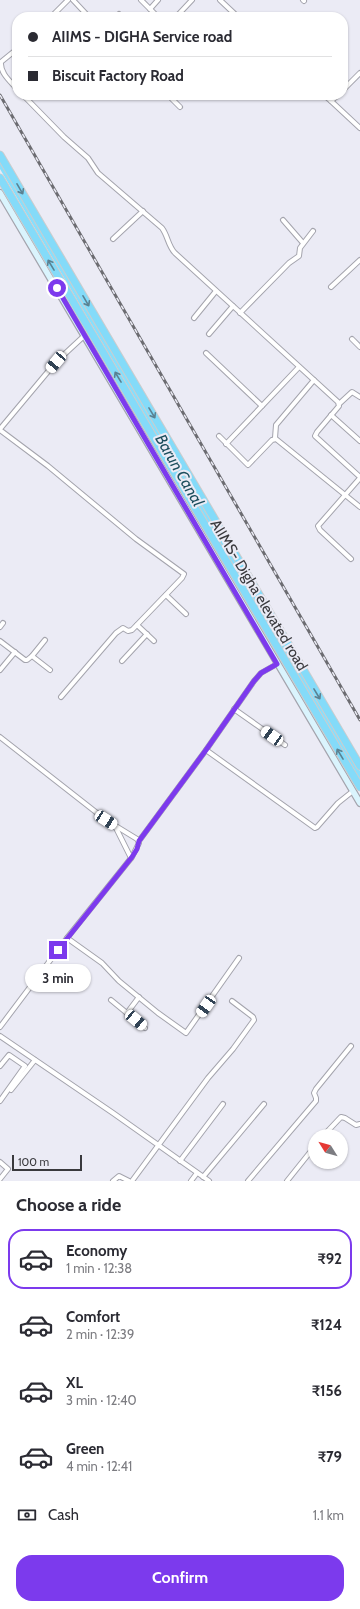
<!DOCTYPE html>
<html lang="en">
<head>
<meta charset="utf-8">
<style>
  body { margin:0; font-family:Cabin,sans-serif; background:#f7f7f7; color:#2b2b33; height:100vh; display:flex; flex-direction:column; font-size:15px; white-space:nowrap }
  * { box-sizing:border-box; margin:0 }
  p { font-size:13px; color:#7c7c81 }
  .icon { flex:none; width:22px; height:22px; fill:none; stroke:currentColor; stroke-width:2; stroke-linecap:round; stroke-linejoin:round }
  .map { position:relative; height:1181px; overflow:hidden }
  .details { display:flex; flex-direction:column; background:#fff; flex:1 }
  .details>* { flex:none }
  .hud { position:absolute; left:12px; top:12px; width:336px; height:88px; border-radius:16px; box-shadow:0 1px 3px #0004; display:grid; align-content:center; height:88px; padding:0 16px; background:#fff }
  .needle { width:26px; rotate:307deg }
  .fabs { position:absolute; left:308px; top:1129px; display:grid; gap:8px }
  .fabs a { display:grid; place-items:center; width:40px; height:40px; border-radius:50%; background:#fff; box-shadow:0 1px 3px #0004; font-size:20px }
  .scale { position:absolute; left:12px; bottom:10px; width:70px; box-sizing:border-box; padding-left:4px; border:2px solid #39393d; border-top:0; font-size:11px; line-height:14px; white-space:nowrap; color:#39393d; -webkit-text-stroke:3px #ebebf5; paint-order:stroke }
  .end { position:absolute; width:18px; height:18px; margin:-9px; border:5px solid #7c3aed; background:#fff; box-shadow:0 0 0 2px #fff }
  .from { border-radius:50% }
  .bubble { position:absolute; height:28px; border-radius:14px; background:#fff; box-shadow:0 1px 3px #0004; font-size:13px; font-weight:700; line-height:28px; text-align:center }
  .car { position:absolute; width:12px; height:24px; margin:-12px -6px; border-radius:5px; box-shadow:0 0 3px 1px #0007; background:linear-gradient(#fff 24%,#345 0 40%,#fff 0 76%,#345 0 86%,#fff 0) }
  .hud b { display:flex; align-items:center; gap:14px; height:38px; font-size:15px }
  .hud b+b { border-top:1px solid #e1e1e2 }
  .hud i { width:10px; height:10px; background:#2b2b33 }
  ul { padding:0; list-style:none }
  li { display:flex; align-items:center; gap:12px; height:60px; margin:0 8px 6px; padding:0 8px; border:2px solid transparent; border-radius:16px }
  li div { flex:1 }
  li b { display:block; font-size:15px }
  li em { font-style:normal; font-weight:700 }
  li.active { border-color:#7c3aed }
  li>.icon { width:36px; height:36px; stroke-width:1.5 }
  h2 { padding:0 16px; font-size:18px; line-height:48px }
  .pay { display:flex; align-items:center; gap:10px; height:44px; padding:0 16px; font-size:15px }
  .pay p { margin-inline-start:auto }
  .button { display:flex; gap:8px; margin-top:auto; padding:8px 16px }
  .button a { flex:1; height:46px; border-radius:16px; background:#7c3aed; color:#fff; font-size:16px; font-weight:700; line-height:46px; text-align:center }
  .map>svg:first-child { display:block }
</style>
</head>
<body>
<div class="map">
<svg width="360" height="1181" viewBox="0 0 360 1181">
  <rect width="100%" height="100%" fill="#ebebf5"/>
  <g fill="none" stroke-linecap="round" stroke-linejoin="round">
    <!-- canal -->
    <polyline stroke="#88dffc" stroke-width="5" points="0,164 360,776"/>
    <defs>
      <g id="minor">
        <polyline points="73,0 89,17"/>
        <polyline points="141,0 158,17"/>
        <polyline points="220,0 238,17"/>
        <polyline points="303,0 304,1"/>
        <polyline points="150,9 158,0"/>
        <polyline points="119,14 122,17"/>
        <polyline points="51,17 68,0"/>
        <polyline points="176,17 192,0"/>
        <path d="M17 49 1 62C0 73 10 81 17 89"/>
        <polyline points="343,90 360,73"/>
        <path d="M23 95 64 137 88 158 98 173 162 228C168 236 168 246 175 253L338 402 339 406 317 432 315 436 360 477"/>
        <polyline points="168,95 180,107"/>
        <polyline points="324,95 331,101 338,95"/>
        <polyline points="331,101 360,128"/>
        <polyline points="283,220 303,243"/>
        <polyline points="113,239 143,211"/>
        <polyline points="331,287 360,260"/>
        <polyline points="240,313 289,263 299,256 300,248 313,231"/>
        <polyline points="194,318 216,291"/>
        <polyline points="209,334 233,306"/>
        <polyline points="352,339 360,347"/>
        <polyline points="206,353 262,406"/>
        <polyline points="339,404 352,392 360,397"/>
        <polyline points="331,415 360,441"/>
        <polyline points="0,429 56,362 84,336"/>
        <polyline points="0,430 48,466 136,539 184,574 182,578 132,630 128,631 123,628 116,633 61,697"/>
        <polyline points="219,436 248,465 272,440 276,439 360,507"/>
        <polyline points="275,438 276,425 314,380"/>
        <polyline points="226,444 299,367"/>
        <polyline points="351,559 320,530 318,526 360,478"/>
        <polyline points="166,595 186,614"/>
        <polyline points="137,625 154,641"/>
        <polyline points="0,627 3,623"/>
        <polyline points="0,641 25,660 27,660 32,656 50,670"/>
        <polyline points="32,656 45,640"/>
        <polyline points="122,661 147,634"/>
        <polyline points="0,670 15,652"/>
        <polyline points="234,709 285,745"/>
        <polyline points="0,737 106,820 137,839 139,843 132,857 67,938 0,1027"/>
        <polyline points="206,750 315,828 317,827 338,803 353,791"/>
        <polyline points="116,828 131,858"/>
        <polyline points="139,841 206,750 254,681 261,673 277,664"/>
        <polyline points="67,938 102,963 119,981 158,1013 186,1033 239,958"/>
        <polyline points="111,1000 145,1028"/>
        <polyline points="127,1013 139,997"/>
        <polyline points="0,1036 113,1113 209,1181"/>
        <polyline points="0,1066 9,1055 25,1066 0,1101"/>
        <polyline points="11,1090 35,1060"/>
        <polyline points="323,1136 341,1117 345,1118 356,1125 360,1124"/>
        <polyline points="180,1161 223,1104"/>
        <polyline points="0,1162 8,1169 0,1179"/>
        <polyline points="203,1177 264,1104"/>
        <polyline points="113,1181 119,1176 129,1181"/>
        <polyline points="132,1181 208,1078 233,1049 254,1020 253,1017 232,1001"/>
        <polyline points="191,1181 197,1173"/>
        <polyline points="248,1181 316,1101 316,1098 314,1093 316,1089 351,1046"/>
        <polyline points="287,1181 315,1146"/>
      </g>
      <polyline id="secondary" points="0,193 360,803"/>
      <g id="motorway">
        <polyline points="0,155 360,766"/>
        <polyline points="0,178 360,787"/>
      </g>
    </defs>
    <!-- minor casing -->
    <use href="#minor" stroke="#a4a4ad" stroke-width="6"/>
    <!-- secondary casing -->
    <use href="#secondary" stroke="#a4a4ad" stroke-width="8"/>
    <!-- motorway casing -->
    <use href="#motorway" stroke="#cccccd" stroke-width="9"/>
    <!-- minor -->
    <use href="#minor" stroke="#fff" stroke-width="4"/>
    <!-- secondary -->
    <use href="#secondary" stroke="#daf4fd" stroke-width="5.5"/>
    <!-- motorway -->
    <use href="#motorway" stroke="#84dbf9" stroke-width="7"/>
    <defs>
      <polyline id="rail" points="0,95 360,720"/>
    </defs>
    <!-- rail casing -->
    <use href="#rail" stroke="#6c6c71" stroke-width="3"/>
    <!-- rail -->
    <use href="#rail" stroke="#ebebf5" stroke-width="1.5" stroke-dasharray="4.5" stroke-linecap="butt"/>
  </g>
  <!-- one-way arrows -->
  <defs><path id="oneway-shaft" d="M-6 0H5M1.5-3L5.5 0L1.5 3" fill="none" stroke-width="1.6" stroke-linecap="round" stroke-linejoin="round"/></defs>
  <g stroke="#5b8292">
    <use href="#oneway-shaft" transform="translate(20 189) rotate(60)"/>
    <use href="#oneway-shaft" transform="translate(51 265) rotate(-121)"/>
    <use href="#oneway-shaft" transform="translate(86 301) rotate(60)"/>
    <use href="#oneway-shaft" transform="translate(118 377) rotate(-121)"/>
    <use href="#oneway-shaft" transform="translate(152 413) rotate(59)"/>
    <use href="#oneway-shaft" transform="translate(317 694) rotate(59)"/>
    <use href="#oneway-shaft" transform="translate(340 754) rotate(-121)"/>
  </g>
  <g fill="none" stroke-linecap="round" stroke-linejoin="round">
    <!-- route -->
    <polyline stroke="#7c3aed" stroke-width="5" points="57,288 277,664 261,673 254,681 206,750 139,841 137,849 132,857 58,950"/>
  </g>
  <g text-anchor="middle" stroke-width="4" stroke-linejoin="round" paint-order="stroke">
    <!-- street labels -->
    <g font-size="15" fill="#39393d" stroke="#ebebf5">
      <text transform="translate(259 595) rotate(59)" y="5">AIIMS- Digha elevated road</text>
    </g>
    <!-- water labels -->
    <g font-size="16" font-style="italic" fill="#1c4e5d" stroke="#ebebf5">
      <text transform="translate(180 470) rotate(60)" y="6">Barun Canal</text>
    </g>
  </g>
</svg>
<div class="fabs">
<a><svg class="needle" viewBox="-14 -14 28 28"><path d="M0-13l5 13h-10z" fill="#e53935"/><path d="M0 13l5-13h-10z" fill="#7c7c81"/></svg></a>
</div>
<div class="scale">100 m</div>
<i class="end from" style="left:57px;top:288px"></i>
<i class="end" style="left:58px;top:950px"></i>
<div class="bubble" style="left:25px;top:964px;width:66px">3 min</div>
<i class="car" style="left:56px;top:362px;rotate:220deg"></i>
<i class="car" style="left:272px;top:736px;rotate:305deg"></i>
<i class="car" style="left:106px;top:820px;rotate:123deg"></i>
<i class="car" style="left:206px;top:1006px;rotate:215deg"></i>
<i class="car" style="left:136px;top:1020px;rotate:130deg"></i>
<div class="hud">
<b><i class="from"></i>AIIMS - DIGHA Service road</b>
<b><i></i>Biscuit Factory Road</b>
</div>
</div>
<section class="details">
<h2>Choose a ride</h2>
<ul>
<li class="active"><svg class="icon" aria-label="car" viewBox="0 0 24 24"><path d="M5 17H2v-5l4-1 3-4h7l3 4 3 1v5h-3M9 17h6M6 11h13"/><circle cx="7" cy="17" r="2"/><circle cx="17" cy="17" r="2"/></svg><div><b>Economy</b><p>1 min · 12:38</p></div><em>₹92</em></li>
<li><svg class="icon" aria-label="car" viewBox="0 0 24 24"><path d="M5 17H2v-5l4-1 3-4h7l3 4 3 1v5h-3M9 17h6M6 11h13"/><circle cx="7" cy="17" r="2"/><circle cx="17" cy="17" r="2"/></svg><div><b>Comfort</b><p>2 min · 12:39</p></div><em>₹124</em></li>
<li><svg class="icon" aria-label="car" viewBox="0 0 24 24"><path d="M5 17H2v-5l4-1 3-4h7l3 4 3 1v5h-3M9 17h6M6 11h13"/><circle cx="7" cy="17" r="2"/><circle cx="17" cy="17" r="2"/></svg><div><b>XL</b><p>3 min · 12:40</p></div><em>₹156</em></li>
<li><svg class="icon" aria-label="car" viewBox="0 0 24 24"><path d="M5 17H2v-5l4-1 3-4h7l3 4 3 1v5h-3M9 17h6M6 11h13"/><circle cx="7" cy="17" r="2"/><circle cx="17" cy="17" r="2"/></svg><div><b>Green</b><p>4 min · 12:41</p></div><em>₹79</em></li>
</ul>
<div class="pay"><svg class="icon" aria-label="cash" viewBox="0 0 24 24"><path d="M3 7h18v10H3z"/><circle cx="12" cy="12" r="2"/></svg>Cash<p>1.1 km</p></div>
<div class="button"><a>Confirm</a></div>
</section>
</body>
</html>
